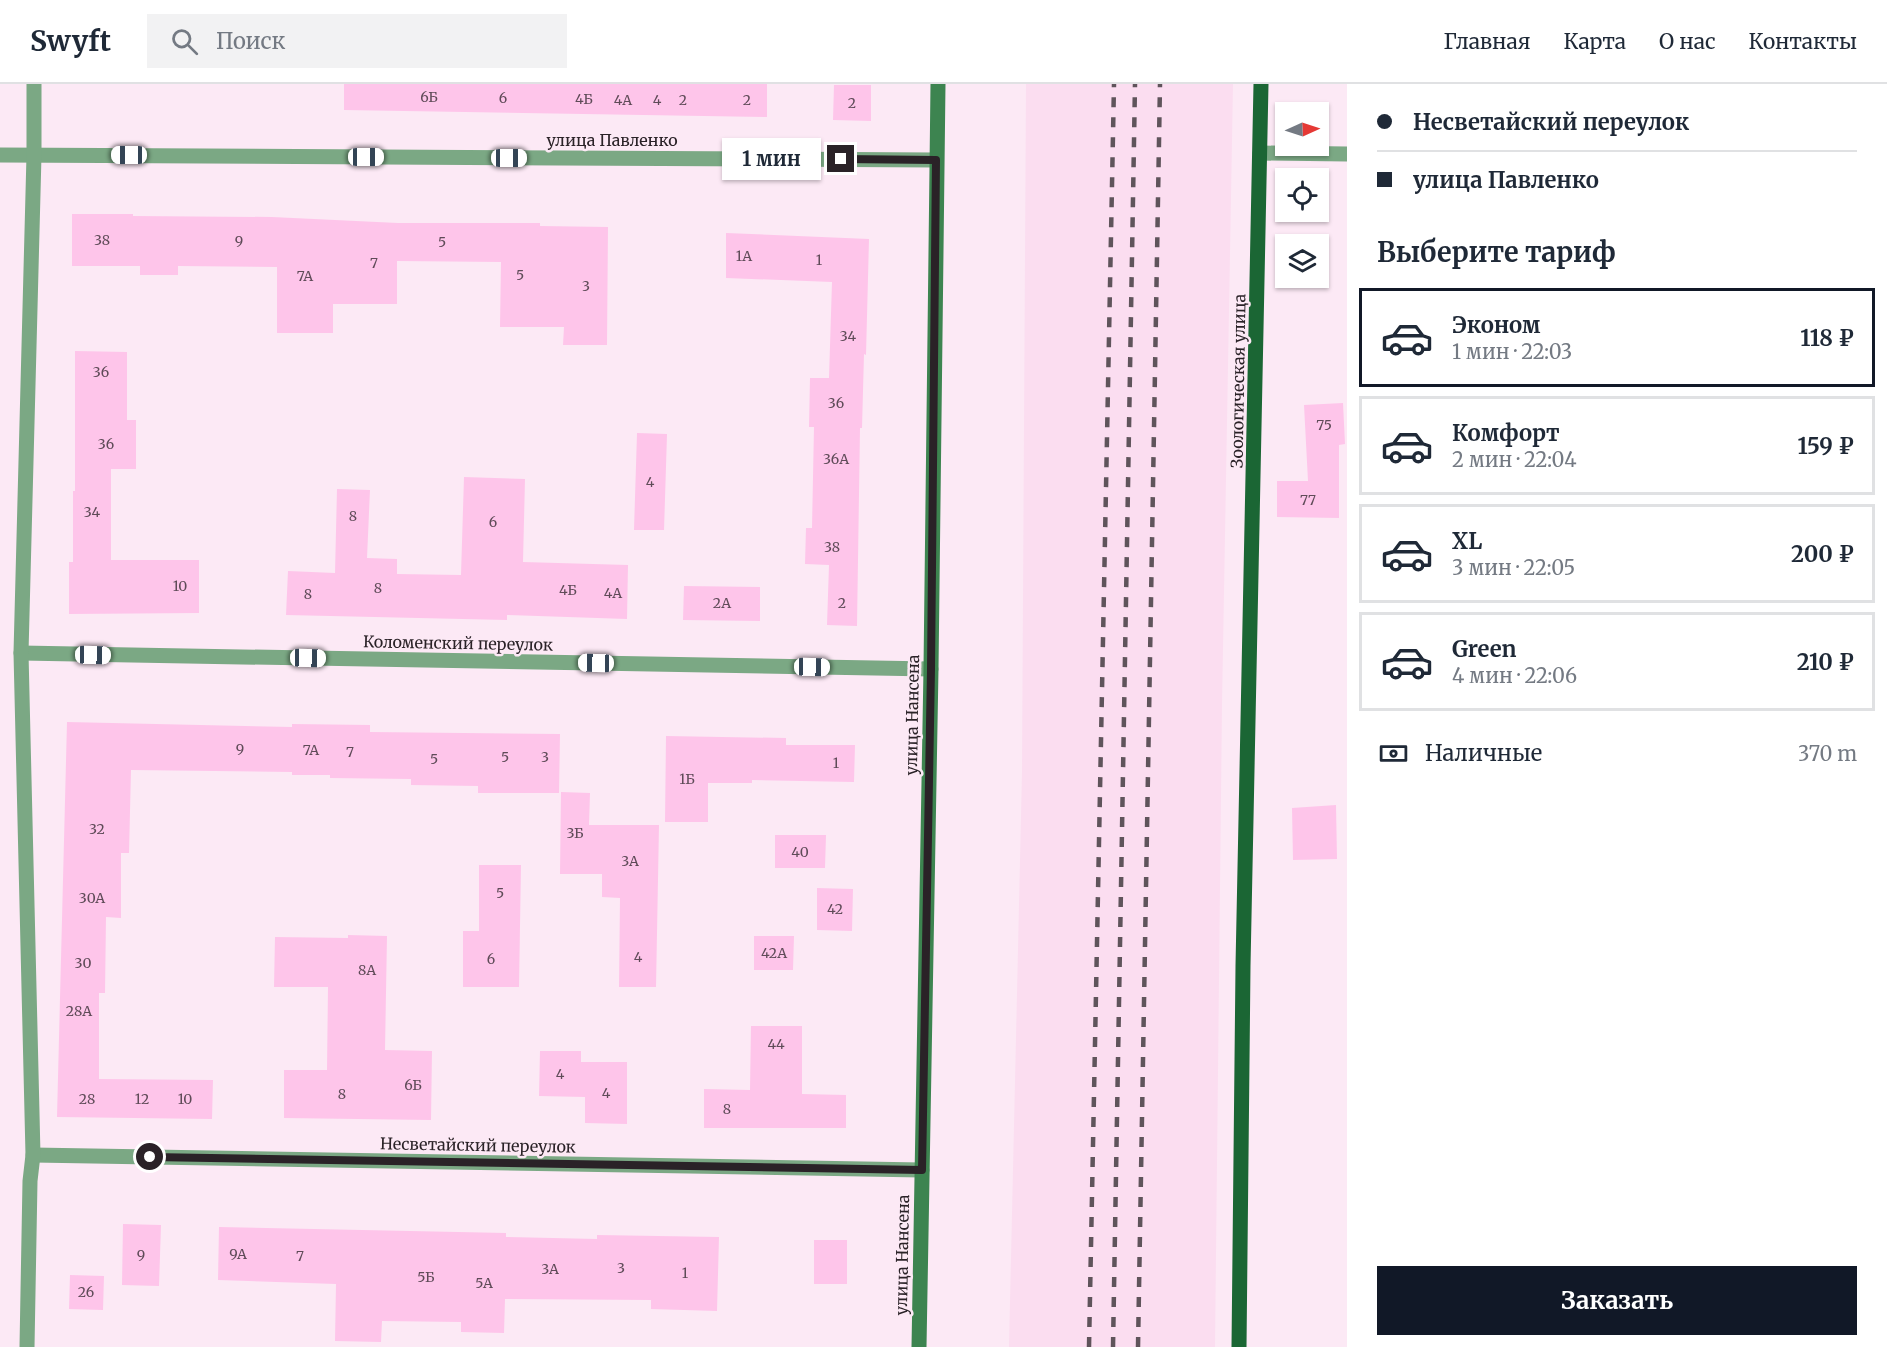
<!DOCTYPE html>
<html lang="ru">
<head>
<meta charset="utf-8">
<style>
  body { margin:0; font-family:Merriweather,serif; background:#f2f2f3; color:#1f2937; height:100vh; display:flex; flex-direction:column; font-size:22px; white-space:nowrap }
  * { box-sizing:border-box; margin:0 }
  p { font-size:20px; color:#747a83 }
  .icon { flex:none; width:33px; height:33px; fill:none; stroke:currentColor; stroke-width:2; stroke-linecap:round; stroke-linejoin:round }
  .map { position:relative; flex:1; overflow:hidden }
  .drawer { display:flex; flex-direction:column; background:#fff; width:540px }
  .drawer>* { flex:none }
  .hud { display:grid; align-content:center; height:132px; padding:0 30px; background:#fff }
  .needle { width:39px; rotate:87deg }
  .controls { position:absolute; left:1275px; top:18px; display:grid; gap:12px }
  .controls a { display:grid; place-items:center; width:54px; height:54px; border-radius:0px; background:#fff; box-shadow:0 2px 4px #0004; font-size:30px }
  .end { position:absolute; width:27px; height:27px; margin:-14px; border:8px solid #2a2227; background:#fff; box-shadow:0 0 0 3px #fff }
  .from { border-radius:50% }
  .bubble { position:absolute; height:42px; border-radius:0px; background:#fff; box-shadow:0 2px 4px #0004; font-size:20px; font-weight:700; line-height:42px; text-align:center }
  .car { position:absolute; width:18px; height:36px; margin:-18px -9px; border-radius:8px; box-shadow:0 0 4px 2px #0007; background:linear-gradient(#fff 24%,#345 0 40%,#fff 0 76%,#345 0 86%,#fff 0) }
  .hud b { display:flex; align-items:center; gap:21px; height:57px; font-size:22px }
  .hud b+b { border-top:2px solid #e0e1e3 }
  .hud i { width:15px; height:15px; background:#1f2937 }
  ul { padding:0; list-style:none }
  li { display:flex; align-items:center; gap:18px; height:99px; margin:0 12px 9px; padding:0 18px; border:3px solid #e0e1e3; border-radius:0px }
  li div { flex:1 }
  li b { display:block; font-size:22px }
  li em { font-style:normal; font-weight:700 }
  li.active { border-color:#111827 }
  li>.icon { width:54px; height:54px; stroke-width:1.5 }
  h2 { padding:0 30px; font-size:27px; line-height:72px }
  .pay { display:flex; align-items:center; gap:15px; height:66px; padding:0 30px; font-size:22px }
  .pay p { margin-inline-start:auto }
  .primary-button { display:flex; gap:12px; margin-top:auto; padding:12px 30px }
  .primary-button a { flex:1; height:69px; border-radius:0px; background:#111827; color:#fff; font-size:24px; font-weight:700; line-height:69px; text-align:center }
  header { display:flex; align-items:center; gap:36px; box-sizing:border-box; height:84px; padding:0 30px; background:#fff; border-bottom:2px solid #e0e1e3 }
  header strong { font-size:28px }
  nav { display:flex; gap:33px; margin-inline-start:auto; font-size:21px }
  .search { width:420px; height:54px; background:#f2f2f3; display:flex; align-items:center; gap:15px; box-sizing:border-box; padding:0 21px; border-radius:0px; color:#747a83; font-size:22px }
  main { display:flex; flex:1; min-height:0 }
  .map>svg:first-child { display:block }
</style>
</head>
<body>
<header>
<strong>Swyft</strong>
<div class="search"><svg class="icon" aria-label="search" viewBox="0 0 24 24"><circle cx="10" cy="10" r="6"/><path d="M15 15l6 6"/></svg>Поиск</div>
<nav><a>Главная</a><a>Карта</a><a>О нас</a><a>Контакты</a></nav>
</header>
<main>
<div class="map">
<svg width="1347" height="1263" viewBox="0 0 1347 1263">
  <rect width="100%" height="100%" fill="#fce9f5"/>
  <!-- built -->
  <polygon fill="#fbddf0" points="1026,0 1233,0 1222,621 1215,1263 1009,1263 1022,688"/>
  <!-- building -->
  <g fill="#fec5ea">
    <polygon points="344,0 767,0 767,33 344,26"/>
    <polygon points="834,1 871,1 871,37 833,36"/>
    <polygon points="72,130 133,130 133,132 272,133 398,139 540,139 540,142 608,143 607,261 563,261 564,243 500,243 501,178 397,177 397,220 333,220 333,249 277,249 277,183 178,182 178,191 140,191 140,182 72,182"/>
    <polygon points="726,149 869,155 866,271 864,270 862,344 860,344 857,542 827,541 829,481 805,480 806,444 812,444 814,343 809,343 810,294 829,294 832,198 726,194"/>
    <polygon points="75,267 127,268 127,336 136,336 136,385 111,385 111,476 199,476 199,529 69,530 69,478 73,478 73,407 75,407"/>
    <polygon points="1343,319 1345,360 1339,361 1339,434 1277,433 1277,397 1308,397 1304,321"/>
    <polygon points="637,349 667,350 664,446 634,446"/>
    <polygon points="464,393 525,395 523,478 628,481 627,535 507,531 507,536 286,531 288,487 335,489 337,405 370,406 367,474 397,475 397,490 461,491"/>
    <polygon points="684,502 760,503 760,537 683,536"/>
    <polygon points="67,638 292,643 292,640 370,641 370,648 560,650 559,709 478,709 478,702 411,701 411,695 330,694 330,691 292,691 292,688 131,686 129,769 121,769 121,834 106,833 105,909 99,909 99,995 213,996 212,1035 57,1033"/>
    <polygon points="666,652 786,654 786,661 855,661 854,698 752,696 752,699 708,699 708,738 665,738"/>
    <polygon points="561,708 590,709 589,741 659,741 656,903 619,903 620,814 602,813 602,790 560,790"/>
    <polygon points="1336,721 1337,775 1293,776 1292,724"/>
    <polygon points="775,751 826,751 825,784 775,784"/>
    <polygon points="479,781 521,781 519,903 463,903 463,847 479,847"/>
    <polygon points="817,804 853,805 852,847 817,846"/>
    <polygon points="348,851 387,852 385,966 432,967 431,1036 284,1034 284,986 327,986 328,903 274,903 275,853 348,854"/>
    <polygon points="754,852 794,852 793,886 754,886"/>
    <polygon points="751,942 802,942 802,1010 846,1011 846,1044 704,1044 704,1005 750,1006"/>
    <polygon points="540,967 581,967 581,978 627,978 627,1040 585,1039 585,1013 539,1012"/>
    <polygon points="123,1140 161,1141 159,1202 122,1201"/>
    <polygon points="219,1143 506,1149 506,1153 597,1155 597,1151 719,1153 717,1227 651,1225 651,1216 505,1215 504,1249 461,1248 461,1238 382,1237 381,1258 335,1257 336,1200 218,1196"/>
    <rect x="814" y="1156" width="33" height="44"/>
    <polygon points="70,1191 104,1192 103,1226 69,1225"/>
  </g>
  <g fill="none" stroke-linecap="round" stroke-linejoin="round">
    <!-- street -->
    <g stroke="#7ba884" stroke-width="15">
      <polyline points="1260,69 1347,70"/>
      <polyline points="0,71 936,76"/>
      <polyline points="21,569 931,585"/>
      <polyline points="33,1071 922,1086"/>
      <polyline points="27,1263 30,1097 33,1071 21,569 34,71 34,0"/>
    </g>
    <!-- secondary -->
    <polyline stroke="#3d8450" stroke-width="15" points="919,1263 931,585 938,0"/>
    <!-- primary -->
    <polyline stroke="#1b6634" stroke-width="15" points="1239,1263 1243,882 1261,0"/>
    <!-- rail -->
    <g stroke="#5f545b" stroke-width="4.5" stroke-dasharray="10 10" stroke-linecap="butt">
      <polyline points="1089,1263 1114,0"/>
      <polyline points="1113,1263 1135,0"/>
      <polyline points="1138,1263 1160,0"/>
    </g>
  </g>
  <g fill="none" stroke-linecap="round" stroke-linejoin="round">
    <!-- route -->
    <polyline stroke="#2a2227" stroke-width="8" points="150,1073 922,1086 931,585 936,76 841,75"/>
  </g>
  <g text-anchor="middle" stroke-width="5" stroke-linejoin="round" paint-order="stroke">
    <!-- number labels -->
    <g font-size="14" fill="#5f4b58">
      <text x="429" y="18">6Б</text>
      <text x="503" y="19">6</text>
      <text x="584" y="20">4Б</text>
      <text x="623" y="21">4А</text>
      <text x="657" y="21">4</text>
      <text x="683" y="21">2</text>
      <text x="747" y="21">2</text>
      <text x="852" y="24">2</text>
      <text x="102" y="161">38</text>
      <text x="239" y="162">9</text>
      <text x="442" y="163">5</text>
      <text x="744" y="177">1А</text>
      <text x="819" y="181">1</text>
      <text x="374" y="184">7</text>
      <text x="520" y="196">5</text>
      <text x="305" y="197">7А</text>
      <text x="586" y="207">3</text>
      <text x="848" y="257">34</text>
      <text x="101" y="293">36</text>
      <text x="836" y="324">36</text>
      <text x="1324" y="346">75</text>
      <text x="106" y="365">36</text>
      <text x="836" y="380">36А</text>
      <text x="650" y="403">4</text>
      <text x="1308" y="421">77</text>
      <text x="92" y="433">34</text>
      <text x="353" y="437">8</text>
      <text x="493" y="443">6</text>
      <text x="832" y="468">38</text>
      <text x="180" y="507">10</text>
      <text x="378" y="509">8</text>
      <text x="568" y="511">4Б</text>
      <text x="613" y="514">4А</text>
      <text x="308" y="515">8</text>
      <text x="722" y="524">2А</text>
      <text x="842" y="524">2</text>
      <text x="240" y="670">9</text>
      <text x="311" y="671">7А</text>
      <text x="350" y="673">7</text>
      <text x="505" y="678">5</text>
      <text x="545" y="678">3</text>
      <text x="434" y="680">5</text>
      <text x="836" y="684">1</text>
      <text x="687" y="700">1Б</text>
      <text x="97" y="750">32</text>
      <text x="575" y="754">3Б</text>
      <text x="800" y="773">40</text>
      <text x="630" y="782">3А</text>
      <text x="500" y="814">5</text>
      <text x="92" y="819">30А</text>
      <text x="835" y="830">42</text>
      <text x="774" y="874">42А</text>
      <text x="638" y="878">4</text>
      <text x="491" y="880">6</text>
      <text x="83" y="884">30</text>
      <text x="367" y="891">8А</text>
      <text x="79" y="932">28А</text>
      <text x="776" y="965">44</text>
      <text x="560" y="995">4</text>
      <text x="413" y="1006">6Б</text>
      <text x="606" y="1014">4</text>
      <text x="342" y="1015">8</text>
      <text x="87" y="1020">28</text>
      <text x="142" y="1020">12</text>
      <text x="185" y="1020">10</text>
      <text x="727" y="1030">8</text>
      <text x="238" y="1175">9А</text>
      <text x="141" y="1176">9</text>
      <text x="300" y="1177">7</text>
      <text x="621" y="1189">3</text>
      <text x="550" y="1190">3А</text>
      <text x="685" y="1194">1</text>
      <text x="426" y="1198">5Б</text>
      <text x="484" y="1204">5А</text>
      <text x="86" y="1213">26</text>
    </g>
    <!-- street labels -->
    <g font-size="16" fill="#2a2227" stroke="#fce9f5">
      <text x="612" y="62">улица Павленко</text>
      <text transform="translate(1238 297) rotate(-89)" y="6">Зоологическая улица</text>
      <text transform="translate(458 559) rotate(1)" y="6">Коломенский переулок</text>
      <text transform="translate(912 631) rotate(-89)" y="6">улица Нансена</text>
      <text transform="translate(478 1061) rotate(1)" y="6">Несветайский переулок</text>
      <text transform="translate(902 1171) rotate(-89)" y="6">улица Нансена</text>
    </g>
  </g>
</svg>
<div class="controls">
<a><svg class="needle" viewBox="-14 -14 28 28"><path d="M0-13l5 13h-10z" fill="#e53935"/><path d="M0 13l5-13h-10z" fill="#747a83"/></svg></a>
<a><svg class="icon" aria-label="locate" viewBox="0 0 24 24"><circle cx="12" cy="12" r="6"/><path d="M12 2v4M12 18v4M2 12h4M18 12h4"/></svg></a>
<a><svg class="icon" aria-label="layers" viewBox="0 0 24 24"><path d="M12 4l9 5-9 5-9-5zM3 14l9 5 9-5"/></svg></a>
</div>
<i class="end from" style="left:150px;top:1073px"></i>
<i class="end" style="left:841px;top:75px"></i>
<div class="bubble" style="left:722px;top:54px;width:99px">1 мин</div>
<i class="car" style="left:129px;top:71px;rotate:270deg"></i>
<i class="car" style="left:366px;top:73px;rotate:90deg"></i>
<i class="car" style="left:509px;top:74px;rotate:90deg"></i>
<i class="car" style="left:93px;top:571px;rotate:91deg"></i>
<i class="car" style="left:308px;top:574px;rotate:91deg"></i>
<i class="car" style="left:596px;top:579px;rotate:271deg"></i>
<i class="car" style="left:812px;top:583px;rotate:91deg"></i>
</div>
<section class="drawer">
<div class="hud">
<b><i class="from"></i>Несветайский переулок</b>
<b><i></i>улица Павленко</b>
</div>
<h2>Выберите тариф</h2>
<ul>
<li class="active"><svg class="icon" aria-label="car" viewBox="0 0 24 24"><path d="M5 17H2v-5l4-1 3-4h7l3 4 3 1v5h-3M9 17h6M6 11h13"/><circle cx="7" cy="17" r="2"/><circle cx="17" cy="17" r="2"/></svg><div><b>Эконом</b><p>1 мин · 22:03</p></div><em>118 ₽</em></li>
<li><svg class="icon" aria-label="car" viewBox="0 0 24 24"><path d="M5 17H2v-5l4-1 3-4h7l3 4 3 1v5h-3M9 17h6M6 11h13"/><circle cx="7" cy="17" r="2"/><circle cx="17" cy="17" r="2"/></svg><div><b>Комфорт</b><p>2 мин · 22:04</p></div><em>159 ₽</em></li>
<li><svg class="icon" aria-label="car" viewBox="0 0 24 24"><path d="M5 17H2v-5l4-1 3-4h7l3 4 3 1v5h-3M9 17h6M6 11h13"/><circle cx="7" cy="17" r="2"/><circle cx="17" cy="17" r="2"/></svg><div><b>XL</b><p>3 мин · 22:05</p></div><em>200 ₽</em></li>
<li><svg class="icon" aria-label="car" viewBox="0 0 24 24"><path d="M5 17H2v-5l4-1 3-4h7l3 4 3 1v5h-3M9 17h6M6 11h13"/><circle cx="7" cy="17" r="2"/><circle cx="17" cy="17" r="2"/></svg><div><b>Green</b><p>4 мин · 22:06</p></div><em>210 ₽</em></li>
</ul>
<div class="pay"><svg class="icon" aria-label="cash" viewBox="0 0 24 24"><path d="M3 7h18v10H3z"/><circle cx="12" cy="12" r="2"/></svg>Наличные<p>370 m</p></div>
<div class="primary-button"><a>Заказать</a></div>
</section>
</main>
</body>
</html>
